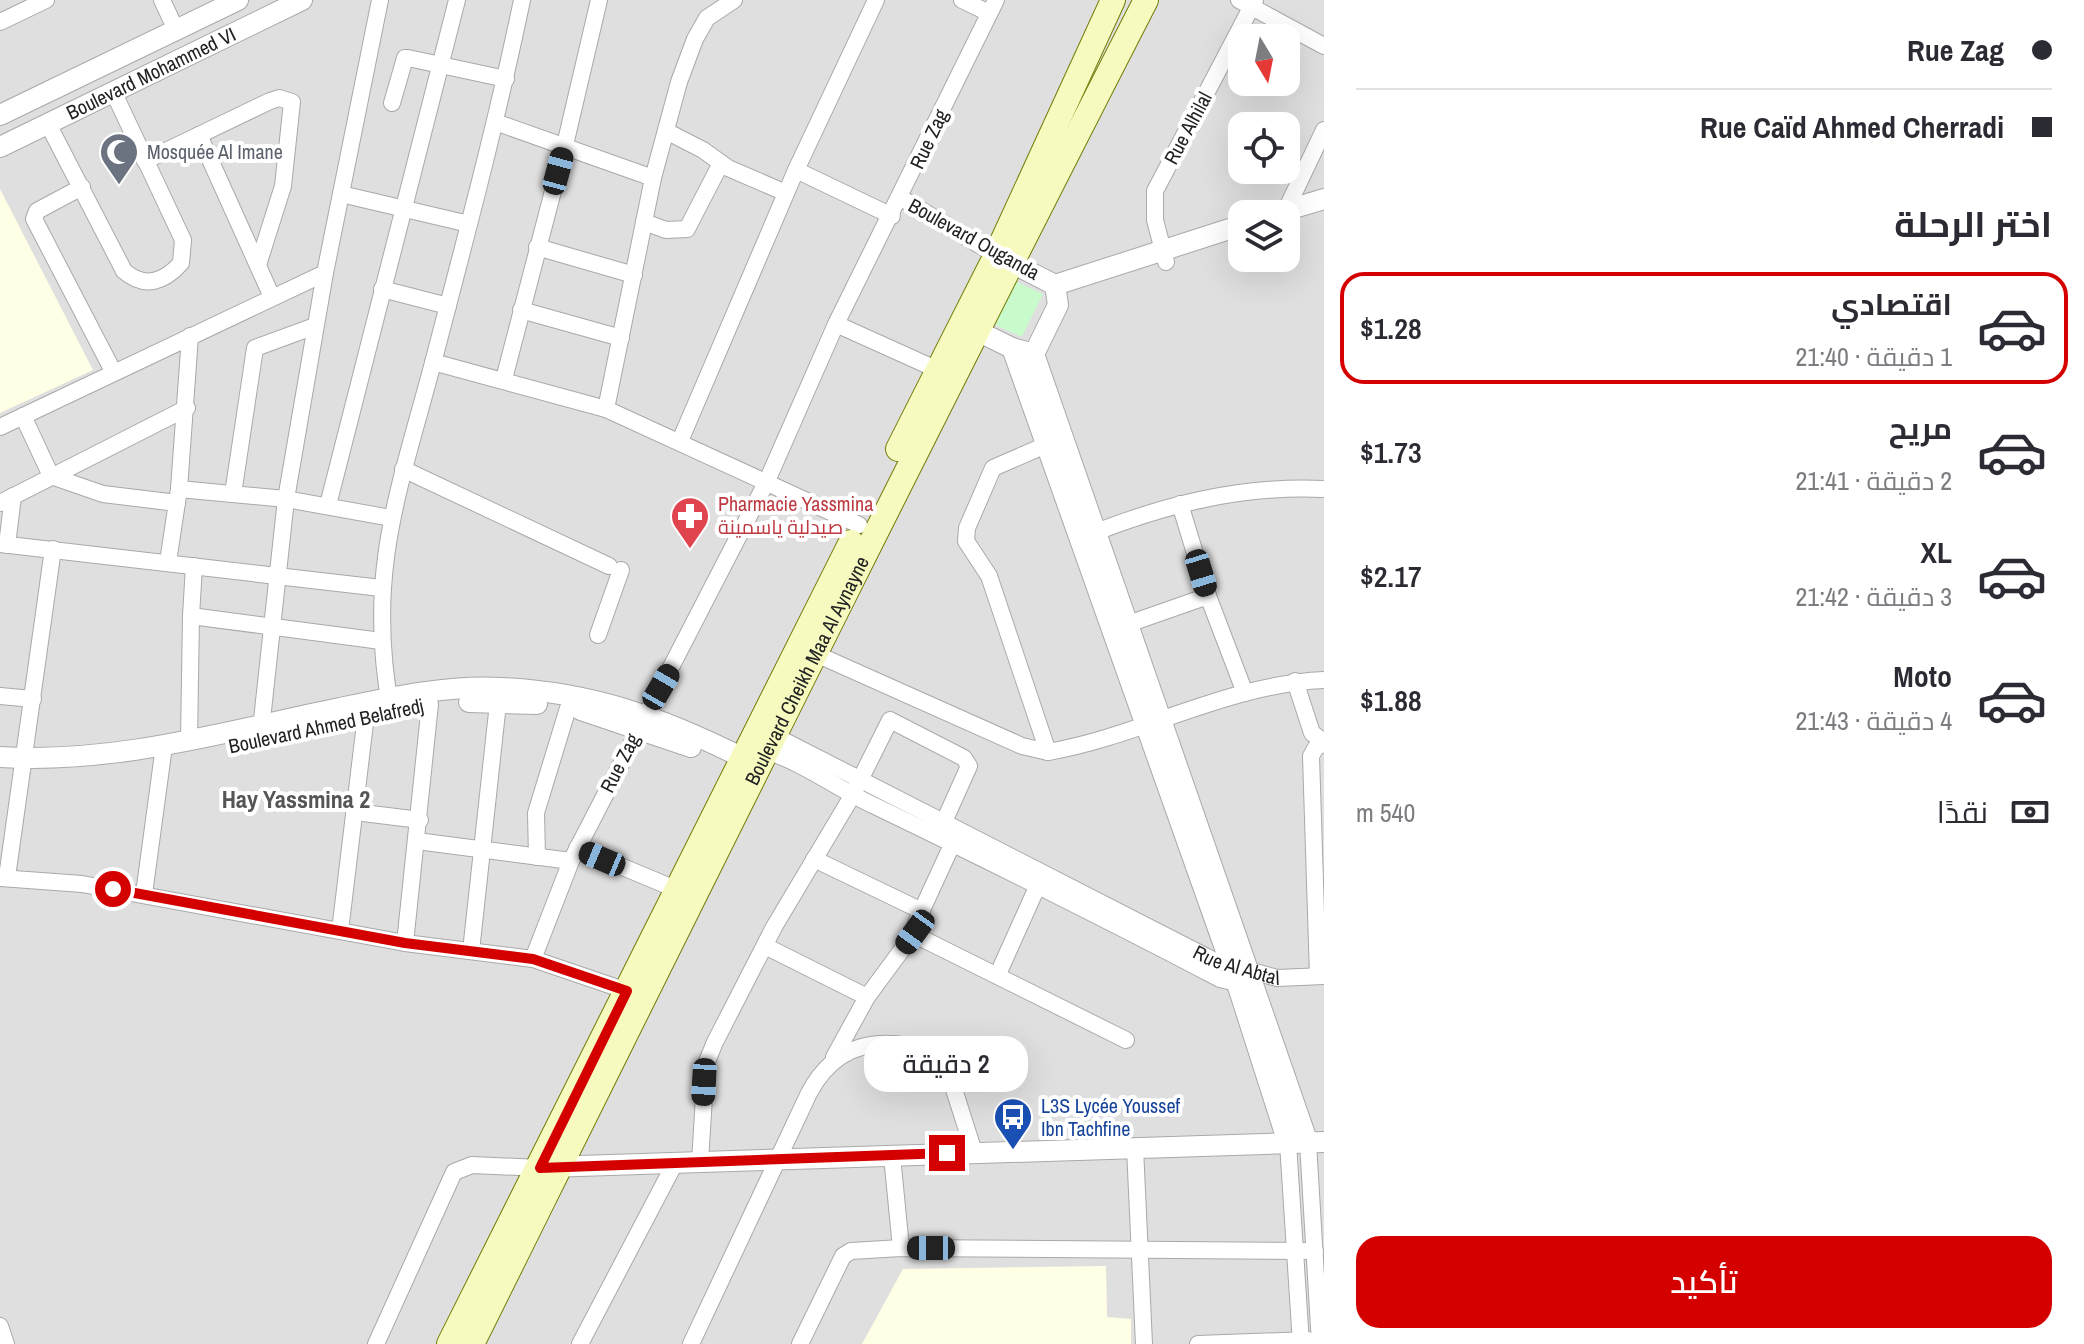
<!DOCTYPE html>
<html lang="ar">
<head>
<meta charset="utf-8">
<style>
  body { margin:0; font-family:"Archivo Narrow",Cairo,sans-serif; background:#f7f7f7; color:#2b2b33; direction:rtl; height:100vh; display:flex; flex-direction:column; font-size:30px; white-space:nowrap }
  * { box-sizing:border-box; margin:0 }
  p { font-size:26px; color:#7c7c81 }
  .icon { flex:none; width:44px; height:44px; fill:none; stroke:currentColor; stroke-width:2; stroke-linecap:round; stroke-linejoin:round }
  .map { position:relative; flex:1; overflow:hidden; direction:ltr }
  .panel { display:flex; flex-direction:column; background:#fff; width:760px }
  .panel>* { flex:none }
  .hud { display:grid; align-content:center; height:176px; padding:0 32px; background:#fff }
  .needle { width:52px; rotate:170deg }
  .fabs { position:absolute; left:1228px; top:24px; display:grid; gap:16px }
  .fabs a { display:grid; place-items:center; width:72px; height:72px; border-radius:16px; background:#fff; box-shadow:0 8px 32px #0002; font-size:40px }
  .end { position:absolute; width:36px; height:36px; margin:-18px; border:10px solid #d40000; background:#fff; box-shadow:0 0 0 4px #fff }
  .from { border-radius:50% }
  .bubble { position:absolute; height:56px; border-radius:24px; background:#fff; box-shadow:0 8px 32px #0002; font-size:26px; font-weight:600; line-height:56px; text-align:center; direction:rtl }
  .car { position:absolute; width:24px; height:48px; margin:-24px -12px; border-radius:10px; box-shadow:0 0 6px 2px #0007; background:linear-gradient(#222 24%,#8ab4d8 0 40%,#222 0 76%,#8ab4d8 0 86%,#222 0) }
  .hud b { display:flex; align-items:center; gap:28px; height:76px; font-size:30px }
  .hud b+b { border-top:2px solid #e1e1e2 }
  .hud i { width:20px; height:20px; background:#2b2b33 }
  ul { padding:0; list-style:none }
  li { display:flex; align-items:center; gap:24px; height:112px; margin:0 16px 12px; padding:0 16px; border:4px solid transparent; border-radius:24px }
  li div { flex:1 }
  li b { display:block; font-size:30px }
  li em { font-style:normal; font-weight:600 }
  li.current { border-color:#d40000 }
  li>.icon { width:72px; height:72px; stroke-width:1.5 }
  h2 { padding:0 32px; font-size:36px; line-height:96px }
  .pay { display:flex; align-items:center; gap:20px; height:88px; padding:0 32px; font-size:30px }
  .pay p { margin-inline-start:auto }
  .primary-button { display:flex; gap:16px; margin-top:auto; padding:16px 32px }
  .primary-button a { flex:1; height:92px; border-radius:24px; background:#d40000; color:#fff; font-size:32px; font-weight:600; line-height:92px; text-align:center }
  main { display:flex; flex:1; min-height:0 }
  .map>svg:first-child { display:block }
</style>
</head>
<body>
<main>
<section class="panel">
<div class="hud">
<b><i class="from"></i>Rue Zag</b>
<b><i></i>Rue Caïd Ahmed Cherradi</b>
</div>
<h2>اختر الرحلة</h2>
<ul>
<li class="current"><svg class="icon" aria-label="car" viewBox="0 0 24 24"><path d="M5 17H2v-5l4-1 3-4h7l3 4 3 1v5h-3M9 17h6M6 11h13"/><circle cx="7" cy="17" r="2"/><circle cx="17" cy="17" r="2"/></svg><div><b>اقتصادي</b><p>1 دقيقة · 21:40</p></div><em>$1.28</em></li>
<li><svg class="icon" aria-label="car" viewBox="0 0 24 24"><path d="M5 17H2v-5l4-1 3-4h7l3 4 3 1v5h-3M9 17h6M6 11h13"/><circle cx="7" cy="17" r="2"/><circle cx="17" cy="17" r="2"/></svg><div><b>مريح</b><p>2 دقيقة · 21:41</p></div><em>$1.73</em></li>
<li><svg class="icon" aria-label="car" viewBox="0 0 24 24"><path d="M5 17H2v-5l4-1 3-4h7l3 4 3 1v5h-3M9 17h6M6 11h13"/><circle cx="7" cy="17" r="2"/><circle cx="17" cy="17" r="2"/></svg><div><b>XL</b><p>3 دقيقة · 21:42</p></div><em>$2.17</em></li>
<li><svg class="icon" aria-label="car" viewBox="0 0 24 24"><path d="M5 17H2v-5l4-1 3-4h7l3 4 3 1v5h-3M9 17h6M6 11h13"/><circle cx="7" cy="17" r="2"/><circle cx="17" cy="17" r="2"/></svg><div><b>Moto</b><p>4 دقيقة · 21:43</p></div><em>$1.88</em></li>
</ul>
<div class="pay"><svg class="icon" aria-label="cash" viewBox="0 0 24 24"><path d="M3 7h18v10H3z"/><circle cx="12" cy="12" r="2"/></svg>نقدًا<p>540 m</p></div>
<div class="primary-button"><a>تأكيد</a></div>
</section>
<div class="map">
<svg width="1324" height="1344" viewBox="0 0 1324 1344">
  <rect width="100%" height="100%" fill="#f2efe9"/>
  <!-- residential -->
  <path fill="#e0dfdf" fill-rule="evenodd" d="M0 0H1324V1344H0ZM1242 38H1286V82H1242ZM1242 126H1286V170H1242ZM1242 214H1286V258H1242Z"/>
  <!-- education -->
  <g fill="#ffffe5">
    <polygon points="0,189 93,370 0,413"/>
    <polygon points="1106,1266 1107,1317 1131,1319 1131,1344 862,1344 903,1269"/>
  </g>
  <!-- park -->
  <polygon fill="#c8facc" points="1012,280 1043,294 1022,337 991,323"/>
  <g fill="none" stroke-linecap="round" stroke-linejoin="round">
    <defs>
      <g id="minor">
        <polyline points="162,0 176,30"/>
        <polyline points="962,0 989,13"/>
        <polyline points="1239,0 1324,46"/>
        <polyline points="0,22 46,0"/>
        <polyline points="392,103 405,58 408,58 506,79"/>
        <polyline points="495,122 653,178"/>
        <path d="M48 124 124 271C145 289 164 282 181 263L183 240 113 91"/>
        <polyline points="666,131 703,150 728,168 786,193"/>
        <polyline points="199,135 272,297"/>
        <polyline points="145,161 270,101 279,98 292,102 283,186 258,265"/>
        <polyline points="796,170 892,216"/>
        <polyline points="82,187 37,211 34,219 113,371"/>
        <polyline points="341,194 469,224"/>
        <polyline points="901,198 996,255"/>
        <polyline points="1284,214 1324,130"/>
        <polyline points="644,222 666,230 687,229 721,163"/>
        <polyline points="537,247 634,275"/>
        <polyline points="1166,262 1155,220 1155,191 1255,0"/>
        <polyline points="382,289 448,306"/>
        <polyline points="521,310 621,338"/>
        <polyline points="836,324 938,370"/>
        <polyline points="433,362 606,409 859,525"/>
        <polyline points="504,379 565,145 599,0"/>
        <polyline points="606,409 653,178 679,82 695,39 707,18 734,0"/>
        <polyline points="23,416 51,476 103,494 177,503"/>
        <polyline points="0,427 325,273"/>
        <polyline points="680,441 796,170 876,0"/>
        <polyline points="403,469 609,566"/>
        <polyline points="179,489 286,499 391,518"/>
        <polyline points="233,494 255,348 315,326"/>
        <polyline points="0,503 187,408"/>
        <polyline points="1180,504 1208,596 1245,693"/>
        <polyline points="328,505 457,0"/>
        <path d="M1086 536C1163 505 1241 485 1324 489"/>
        <polyline points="0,544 381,588"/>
        <polyline points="7,545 13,496"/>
        <polyline points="168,562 179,489 190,336"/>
        <polyline points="191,616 194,566"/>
        <polyline points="1128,624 1208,596"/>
        <polyline points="598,635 621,570"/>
        <path d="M816 654 1022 746 1048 752C1141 736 1228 684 1324 680"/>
        <polyline points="1295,681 1312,733 1324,742"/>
        <polyline points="0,696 33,699"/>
        <path d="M391 710C365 573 400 488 434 359 465 240 497 121 522 0"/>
        <path id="s1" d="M775 736 1213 960 1277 978 1324 976"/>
        <polyline points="260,738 286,499 325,273 380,0"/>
        <polyline points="189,741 191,616 381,641"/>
        <path d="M766 751C804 763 838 789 875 806 991 862 1106 919 1220 979L1245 985"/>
        <polyline points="1048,752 989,576 966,541 967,528 993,468 1055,441"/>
        <polyline points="355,812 420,820"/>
        <polyline points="956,836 916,923 915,932 923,939 1126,1040"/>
        <polyline points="417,841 571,861"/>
        <polyline points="577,848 678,890"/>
        <polyline points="537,857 536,813 568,708"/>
        <polyline points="814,859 922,911"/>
        <polyline points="7,877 53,549"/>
        <polyline points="0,878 82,884 405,943 533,959 571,861 767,481 836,324 996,0"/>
        <polyline points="144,894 164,746"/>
        <polyline points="340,931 366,715"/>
        <polyline points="405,943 430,704"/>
        <polyline points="765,946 867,997"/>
        <polyline points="471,951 499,694"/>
        <polyline points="533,959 627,991"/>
        <polyline points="998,974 1042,876"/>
        <polyline points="1318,976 1311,756 1316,747 1324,744"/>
        <polyline points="834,1057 867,997 915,932"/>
        <polyline points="1288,1143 1301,1344"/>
        <polyline points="1308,1143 1320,1344"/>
        <polyline points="1135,1148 1144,1344"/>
        <polyline points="892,1156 901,1248"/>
        <polyline points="700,1162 706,1064 715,1042 774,927 852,796 890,720 964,758 969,766 943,824"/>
        <polyline points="0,1326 6,1344"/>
        <polyline points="376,1344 454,1172 472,1165 540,1168"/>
        <polyline points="580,1344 675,1163"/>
        <path d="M691 1344 809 1093C835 1044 879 1034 931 1052L951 1080 974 1152"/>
        <polyline points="800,1344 843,1256 851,1251 901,1248 1315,1251"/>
        <polyline points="1198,1344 1308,1340"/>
      </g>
      <g id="tertiary">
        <polyline points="0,115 238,0"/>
        <path id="s2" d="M0 147 302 0"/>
        <polyline points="1274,214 1324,199"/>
        <polyline points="1055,285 1242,225"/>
        <polyline points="965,325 1012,348 1034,354 1058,305 1055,285 1000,257"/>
        <polyline points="1012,348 1232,968 1288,1143"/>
        <polyline points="1034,354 1308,1143"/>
        <polyline points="469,702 537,704"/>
        <polyline points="581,710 691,747"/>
        <path d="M0 757C117 764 227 731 340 708 392 697 448 685 502 688 592 692 663 718 743 758"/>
        <polyline points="548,1167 1324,1142"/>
      </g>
      <g id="secondary">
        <polyline points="898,449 996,255 1113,0"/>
        <polyline points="449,1344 851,542"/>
        <path id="s3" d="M472 1344C695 895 917 446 1146 0"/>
      </g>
    </defs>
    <!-- minor casing -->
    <use href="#minor" stroke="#a9a9a9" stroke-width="18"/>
    <!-- tertiary casing -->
    <use href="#tertiary" stroke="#a9a9a9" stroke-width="22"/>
    <!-- secondary casing -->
    <use href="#secondary" stroke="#707d05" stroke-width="26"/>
    <!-- minor -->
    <use href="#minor" stroke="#fff" stroke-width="16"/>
    <!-- tertiary -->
    <use href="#tertiary" stroke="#fff" stroke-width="20"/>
    <!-- secondary -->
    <use href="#secondary" stroke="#f7fabf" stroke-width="24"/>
  </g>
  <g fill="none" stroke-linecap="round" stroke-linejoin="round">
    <!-- route -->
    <polyline stroke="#d40000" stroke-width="10" points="113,889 405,943 533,959 627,991 540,1168 947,1153"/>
  </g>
  <!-- icons -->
  <defs>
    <symbol id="mosque-pin" viewBox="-11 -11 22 30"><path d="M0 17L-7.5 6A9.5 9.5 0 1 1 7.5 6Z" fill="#6b7280" stroke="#fff"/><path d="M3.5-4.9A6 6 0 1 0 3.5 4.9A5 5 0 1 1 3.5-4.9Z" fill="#fff"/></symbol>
    <symbol id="pharmacy-pin" viewBox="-11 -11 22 30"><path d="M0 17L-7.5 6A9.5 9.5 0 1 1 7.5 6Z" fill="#e0444e" stroke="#fff"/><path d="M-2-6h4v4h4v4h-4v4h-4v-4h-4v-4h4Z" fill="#fff"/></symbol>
    <symbol id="bus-pin" viewBox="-11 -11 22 30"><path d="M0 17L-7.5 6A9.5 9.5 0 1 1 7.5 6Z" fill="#1a4fb4" stroke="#fff"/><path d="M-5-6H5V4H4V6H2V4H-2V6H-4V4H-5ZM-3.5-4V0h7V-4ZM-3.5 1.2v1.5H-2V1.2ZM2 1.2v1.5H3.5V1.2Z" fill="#fff"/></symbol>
  </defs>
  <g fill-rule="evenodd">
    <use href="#mosque-pin" x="97" y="130" width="44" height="60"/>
    <use href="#pharmacy-pin" x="668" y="494" width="44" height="60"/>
    <use href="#bus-pin" x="991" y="1095" width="44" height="60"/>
  </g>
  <g text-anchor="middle" stroke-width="8" stroke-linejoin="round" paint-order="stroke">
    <!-- street labels -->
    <g font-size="20" fill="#222" stroke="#fff">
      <text dy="7" stroke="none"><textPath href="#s2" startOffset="168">Boulevard Mohammed VI</textPath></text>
      <text transform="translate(1188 128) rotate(-62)" y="7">Rue Alhilal</text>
      <text transform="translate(929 139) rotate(-65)" y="7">Rue Zag</text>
      <text transform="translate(974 239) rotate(29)" y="7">Boulevard Ouganda</text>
      <text dy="7" stroke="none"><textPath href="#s3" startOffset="752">Boulevard Cheikh Maa Al Aynayne</textPath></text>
      <text transform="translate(326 726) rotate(-12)" y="7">Boulevard Ahmed Belafredj</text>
      <text transform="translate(620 763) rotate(-63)" y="7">Rue Zag</text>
      <text dy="7" stroke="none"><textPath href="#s1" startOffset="516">Rue Al Abtal</textPath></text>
    </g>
    <!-- worship labels -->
    <g font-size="20" fill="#5b616d" stroke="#fff" text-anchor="start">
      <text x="147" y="159">Mosquée Al Imane</text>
    </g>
    <!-- health labels -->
    <g font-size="20" fill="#be3a42" stroke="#fff" text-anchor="start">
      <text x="718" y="511">Pharmacie Yassmina<tspan x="718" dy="23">صيدلية ياسمينة</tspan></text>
    </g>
    <!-- transit labels -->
    <g font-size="20" fill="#164399" stroke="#fff" text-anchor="start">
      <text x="1041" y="1113">L3S Lycée Youssef<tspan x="1041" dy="23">Ibn Tachfine</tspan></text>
    </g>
    <!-- quarter labels -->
    <g font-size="24" font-weight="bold" fill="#555" stroke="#fff">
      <text x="296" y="808">Hay Yassmina 2</text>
    </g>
  </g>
</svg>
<div class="fabs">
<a><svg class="needle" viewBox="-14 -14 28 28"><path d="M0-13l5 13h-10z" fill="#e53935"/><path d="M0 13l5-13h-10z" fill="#7c7c81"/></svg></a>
<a><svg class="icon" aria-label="locate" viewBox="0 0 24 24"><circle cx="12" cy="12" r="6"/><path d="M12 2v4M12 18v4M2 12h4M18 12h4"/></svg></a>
<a><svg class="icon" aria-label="layers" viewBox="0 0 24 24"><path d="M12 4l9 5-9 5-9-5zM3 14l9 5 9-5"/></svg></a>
</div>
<i class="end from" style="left:113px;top:889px"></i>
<i class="end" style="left:947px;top:1153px"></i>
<div class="bubble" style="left:864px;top:1036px;width:164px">2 دقيقة</div>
<i class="car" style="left:558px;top:171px;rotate:15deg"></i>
<i class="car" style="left:1201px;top:573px;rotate:163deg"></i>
<i class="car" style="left:661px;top:687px;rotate:30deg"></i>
<i class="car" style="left:602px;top:859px;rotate:293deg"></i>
<i class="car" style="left:915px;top:932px;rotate:216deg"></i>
<i class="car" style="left:704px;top:1082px;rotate:183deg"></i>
<i class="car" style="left:931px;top:1248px;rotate:270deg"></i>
</div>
</main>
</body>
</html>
